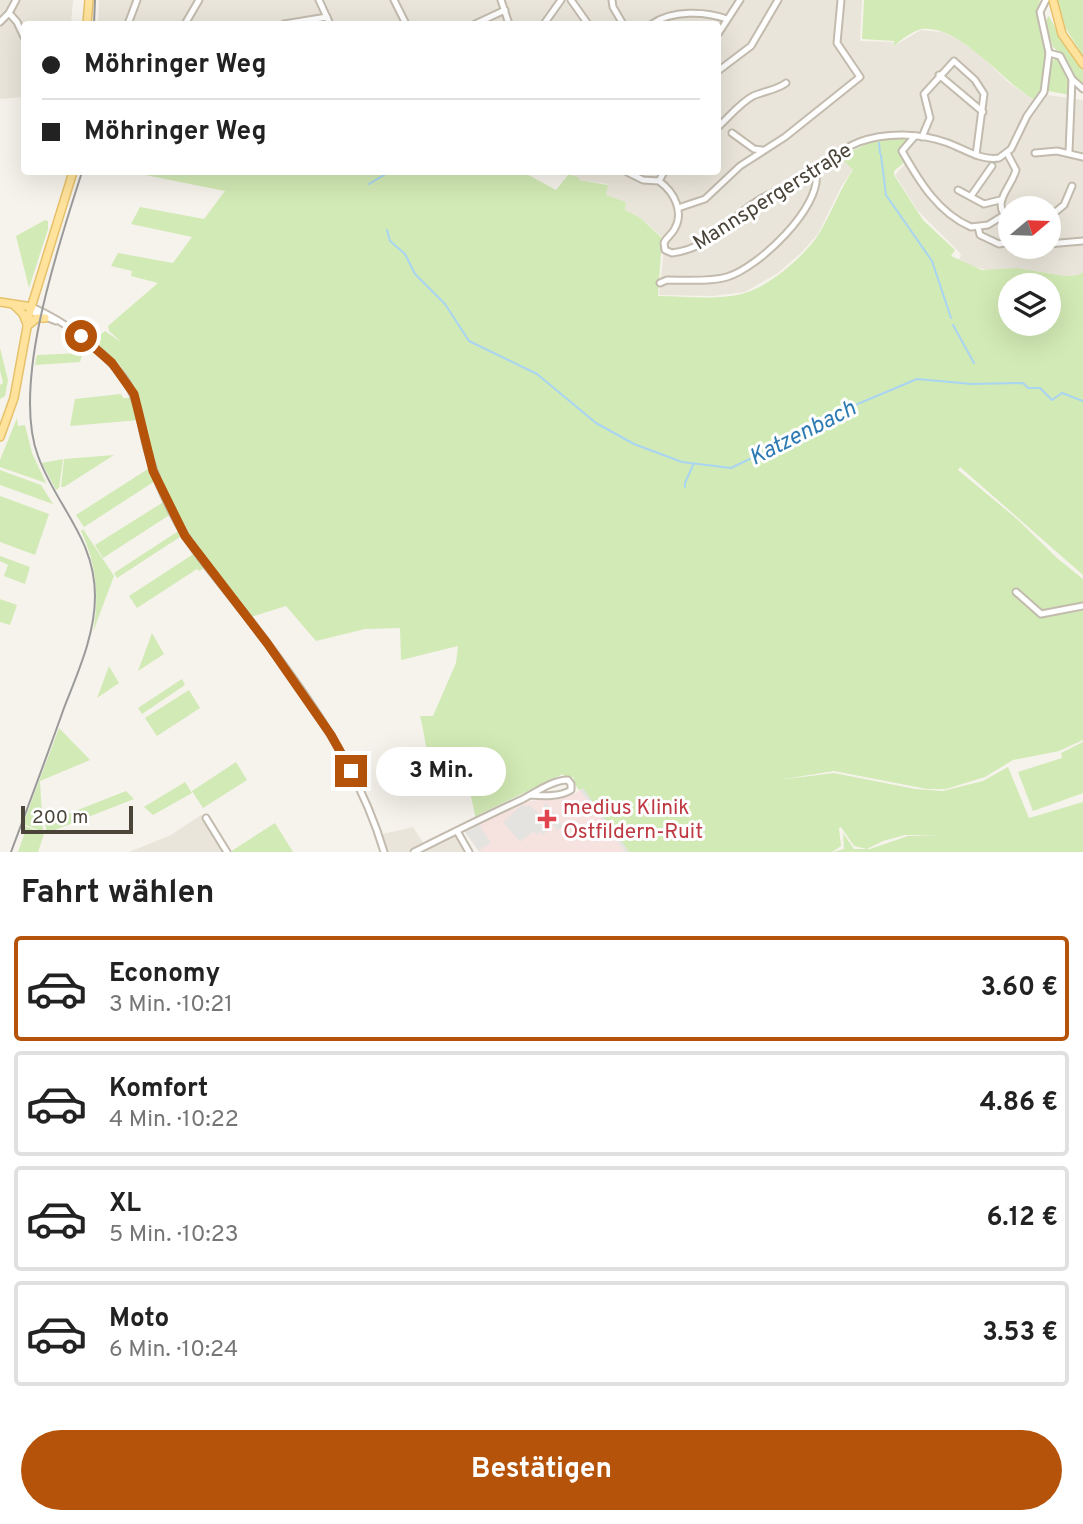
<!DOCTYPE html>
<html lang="de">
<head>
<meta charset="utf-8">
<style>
  body { margin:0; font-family:Overpass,sans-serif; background:#f2f2f2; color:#222; height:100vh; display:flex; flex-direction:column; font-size:26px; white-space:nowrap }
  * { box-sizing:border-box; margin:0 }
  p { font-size:23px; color:#767676 }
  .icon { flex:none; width:38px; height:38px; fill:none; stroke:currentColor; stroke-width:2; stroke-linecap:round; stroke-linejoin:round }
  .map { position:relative; height:852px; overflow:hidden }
  .details { display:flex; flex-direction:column; background:#fff; flex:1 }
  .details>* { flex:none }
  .guide { position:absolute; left:21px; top:21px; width:700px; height:154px; border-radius:7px; box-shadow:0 7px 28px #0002; display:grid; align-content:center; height:154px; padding:0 21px; background:#fff }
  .needle { width:46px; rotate:71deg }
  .controls { position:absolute; left:998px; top:196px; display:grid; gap:14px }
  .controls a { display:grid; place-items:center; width:63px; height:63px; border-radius:50%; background:#fff; box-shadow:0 7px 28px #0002; font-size:35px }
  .scale { position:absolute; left:21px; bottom:18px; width:112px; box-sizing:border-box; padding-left:7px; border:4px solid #4b4439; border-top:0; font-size:19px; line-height:24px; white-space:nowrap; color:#4b4439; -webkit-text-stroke:5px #fff; paint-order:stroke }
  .end { position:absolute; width:32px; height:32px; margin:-16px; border:9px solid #b45309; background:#fff; box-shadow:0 0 0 4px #fff }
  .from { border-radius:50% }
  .bubble { position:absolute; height:49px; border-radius:24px; background:#fff; box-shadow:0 7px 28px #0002; font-size:23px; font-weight:700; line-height:49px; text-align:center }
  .guide b { display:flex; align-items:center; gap:24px; height:66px; font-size:26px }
  .guide b+b { border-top:2px solid #e0e0e0 }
  .guide i { width:18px; height:18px; background:#222 }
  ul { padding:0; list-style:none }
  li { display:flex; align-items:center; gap:21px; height:105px; margin:0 14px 10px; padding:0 7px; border:4px solid #e0e0e0; border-radius:7px }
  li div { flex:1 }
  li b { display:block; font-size:26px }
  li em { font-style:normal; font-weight:700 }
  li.current { border-color:#b45309 }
  li>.icon { width:63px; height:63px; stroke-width:1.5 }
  h2 { padding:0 21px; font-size:32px; line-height:84px }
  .cta { display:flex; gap:14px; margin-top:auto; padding:14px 21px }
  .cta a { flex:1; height:80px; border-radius:42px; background:#b45309; color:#fff; font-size:28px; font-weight:700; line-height:80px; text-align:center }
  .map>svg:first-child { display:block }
</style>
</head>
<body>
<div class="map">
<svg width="1083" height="852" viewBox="0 0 1083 852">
  <rect width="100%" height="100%" fill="#f6f3ec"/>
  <!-- residential -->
  <g fill="#eae5da" fill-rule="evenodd">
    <polygon points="0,0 73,0 71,24 24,24 24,97 0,99"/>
    <path d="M99 0H862L860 41 893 42 894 46 921 30 942 32 959 40 980 55 1008 82 1035 101 1047 95 1083 100V272L1078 275 1065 276 1017 268 991 271 968 265 959 260 961 255 959 252 918 211 895 175 906 163 904 151 916 139 894 138 869 141 839 156 853 169 841 187 818 234 802 252 778 273 745 292 712 296 659 295 664 250 663 238 639 217 625 210 626 202 606 195 608 184 579 180 565 172H718V24H98ZM1010 208H1048V247H1010Z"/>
    <polygon points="201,815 223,852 129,852 171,835"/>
    <polygon points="413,827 427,849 455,835 468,852 387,852 382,835 383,834"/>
  </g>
  <!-- medical -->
  <polygon fill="#f6e3e0" points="583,788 629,852 479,852 464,831 525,802 574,794"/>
  <!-- green -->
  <g fill="#d2eab5" fill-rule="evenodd">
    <path d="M864 0H1040C1034 20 1043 26 1046 44 1049 63 1044 85 1036 101 1002 82 961 25 922 29 912 31 901 40 894 46V41L862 39Z"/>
    <polygon points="1058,0 1083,0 1083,56 1065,27"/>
    <polygon points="1049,16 1063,43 1083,68 1083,87 1072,74 1061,54 1053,47 1045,22"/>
    <path d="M1056 58C1067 67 1069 82 1070 95L1048 91 1052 61Z"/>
    <path d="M894 138 911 139 900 150 906 161 894 171V175L923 220 955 250 951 256 982 270 1017 268 1065 276 1078 275 1083 272V575L960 467 958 470 1017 519 1057 558 1083 579V740L1059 751 1013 760 985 777 946 789H927L834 771 778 780 834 773 915 789 943 791 983 781 1008 767 1029 818 1083 802V852H833L844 849 843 833 854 849H870L908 836 942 835H905L883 841 867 849 854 846 841 827 839 828 841 846 832 852H629L583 789 579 790 576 786 573 777H565L563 774 480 814 481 817 476 819C472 804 470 772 449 770 444 769 437 771 432 772 426 753 425 735 420 716H433L456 663 458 646 401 660 400 628 365 629 316 641 286 606 251 617 184 530 153 461 136 390 119 364 94 340 105 331 121 342 109 331 108 326 158 283 131 276 132 271 111 266 118 253 173 263 192 237 131 224 140 207 204 219 225 191 130 172H523L556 190 569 174 579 178V180L608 185 606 195 626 202 625 210 639 217 662 238 658 296C685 296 718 301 745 293 770 286 807 254 820 232 832 212 840 189 853 170L840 157 870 142ZM1010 285H1048V324H1010Z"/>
    <polygon points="45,220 48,221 48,229 29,288 16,236"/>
    <polygon points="0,348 8,380 5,396 0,399 0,385 3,383 0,370"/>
    <polygon points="83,353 80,362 35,365 37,355"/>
    <polygon points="121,394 123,398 133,398 139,420 70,426 75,399"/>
    <polygon points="17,418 18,426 25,425 32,453 46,483 0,467 0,460"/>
    <polygon points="114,455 64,487 61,487 64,459"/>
    <polygon points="63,459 59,488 56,490 42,463"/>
    <polygon points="151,467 155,481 84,527 76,515"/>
    <polygon points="0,470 41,485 53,504 0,485"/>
    <polygon points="0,496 49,514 35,555 0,542"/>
    <polygon points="165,501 171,514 103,558 95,545"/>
    <path d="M83 529 114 576 93 632C100 597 96 563 81 531Z"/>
    <polygon points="180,530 183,535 117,578 114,573"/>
    <polygon points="195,553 206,567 199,571 197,569 137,608 129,596"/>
    <polygon points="0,556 30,567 25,584 4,576 8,565 0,561"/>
    <polygon points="0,599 17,605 10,625 0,622"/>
    <polygon points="152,633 164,654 138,671"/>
    <polygon points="109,666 119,683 97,698"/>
    <polygon points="182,679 185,685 142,714 138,708"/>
    <polygon points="189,690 200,708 157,736 145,718"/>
    <polygon points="59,728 90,760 40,781 43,832 23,824"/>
    <polygon points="1083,742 1083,793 1033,811 1018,772 1062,758 1061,753"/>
    <polygon points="236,762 247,780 203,808 192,791"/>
    <polygon points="185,782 192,793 153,815 144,807"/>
    <polygon points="126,791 134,799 47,833 45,823"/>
    <polygon points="275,823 293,852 230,852"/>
    <polygon points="25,826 44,834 38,852 18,852 25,832 22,830"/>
  </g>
  <!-- parking -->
  <g fill="#e5e3e0">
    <polygon points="583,788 598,809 629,852 625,852 580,790"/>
    <polygon points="546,802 563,826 557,831 543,808"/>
    <polygon points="523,804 526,807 529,805 540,814 550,829 543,835 541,832 537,835 534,831 520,842 503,822"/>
    <polygon points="478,824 491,842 479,851 464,831"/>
  </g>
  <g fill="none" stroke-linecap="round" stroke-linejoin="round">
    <!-- stream -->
    <g stroke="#a9d4f2" stroke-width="2">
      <polyline points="879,143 880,153"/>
      <polyline points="881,155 886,195 932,261 951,318"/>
      <polyline points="369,184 389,172"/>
      <polyline points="387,230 390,241 405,254 415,274 445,304 469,341 537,374 596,423 634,444 682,462 731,468 777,446 841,411 917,379 972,384 1023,383 1028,388 1040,388 1052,400 1062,393 1083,401"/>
      <polyline points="953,325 974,363"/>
      <polyline points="685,483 693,465"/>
      <polyline points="685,487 685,484"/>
    </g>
    <defs>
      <g id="minor">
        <polyline points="319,0 330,24"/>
        <polyline points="394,0 406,24"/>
        <polyline points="501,0 509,24"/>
        <polyline points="571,0 588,24"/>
        <polyline points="612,0 613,7 623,24"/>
        <polyline points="9,13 17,22 24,37"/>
        <polyline points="0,22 9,13 16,0"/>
        <polyline points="128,24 137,0"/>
        <polyline points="185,24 199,0"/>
        <polyline points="284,24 327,17"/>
        <polyline points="475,24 505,10"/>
        <polyline points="544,24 561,0"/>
        <path d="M652 24C672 10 705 11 727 19"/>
        <polyline points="718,34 740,0"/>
        <polyline points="1049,53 1060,56 1072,79 1083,89"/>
        <polyline points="718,71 751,46 778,0"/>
        <polyline points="939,75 983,112"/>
        <path d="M718 127C729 117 740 103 753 96 764 91 777 90 786 83"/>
        <polyline points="732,133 754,149 762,150"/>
        <path d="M915 136 902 151C919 181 938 213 971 227L988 225 1004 215"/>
        <polyline points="922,137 930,118 924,94 954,61 975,80 984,94 976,155"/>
        <polyline points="1069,152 1072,79"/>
        <path d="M1007 153 1016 170C1011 189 989 203 1010 221"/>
        <polyline points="1035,153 1057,151 1083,157"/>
        <path d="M627 172 643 180 659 181C674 192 685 212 674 230 671 235 666 238 664 243L665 250 672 253C712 248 727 220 757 201 776 189 798 185 816 173 831 163 840 149 859 142 886 132 921 133 948 143 964 149 981 161 999 158L1011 149 1027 116 1044 92 1049 53 1040 12 1046 0"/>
        <polyline points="659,181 664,172"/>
        <polyline points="958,190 984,204 1000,200"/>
        <polyline points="971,196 992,166"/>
        <polyline points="678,208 705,199 740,166 785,137 860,77 837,43 841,0"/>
        <polyline points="1048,218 1064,205 1072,186"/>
        <polyline points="978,227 980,235 999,244 1010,242"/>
        <polyline points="1048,244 1083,241"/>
        <path d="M660 283 667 280C686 280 709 282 727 277 758 268 822 207 816 173"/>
        <path d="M32 307C66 322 100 347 123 377 140 400 140 425 148 452 155 477 166 502 179 525 199 560 228 591 252 623 305 692 359 767 384 852"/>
        <polyline points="30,311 56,321"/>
        <polyline points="1016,592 1041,614 1083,606"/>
        <polyline points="206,818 227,852"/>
        <polyline points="457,831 469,852"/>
        <path d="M414 852C450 834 486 816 523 799 536 792 553 780 568 780L571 784V790C560 797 543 796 530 795"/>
      </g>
      <g id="major">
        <polyline points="1053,0 1062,34 1083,64"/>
        <polyline points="87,24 89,0"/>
        <polyline points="0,302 32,307"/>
        <polyline points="14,305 23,314 27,324"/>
        <polyline points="27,326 37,318 45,318"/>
        <polyline points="0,437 14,398 30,311 73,172"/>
      </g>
    </defs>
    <!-- minor casing -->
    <use href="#minor" stroke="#c2bbae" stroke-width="9"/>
    <!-- major casing -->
    <use href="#major" stroke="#e6c16a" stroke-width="10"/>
    <!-- minor -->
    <use href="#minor" stroke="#fff" stroke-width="5"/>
    <!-- major -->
    <use href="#major" stroke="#ffe39c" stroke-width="7"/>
    <!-- tram -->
    <g stroke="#9a9a9a" stroke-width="2">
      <polyline points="94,24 95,0"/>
      <path d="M11 852C29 804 47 756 64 708 78 672 95 635 95 596 95 538 56 506 38 456 11 384 59 244 82 172"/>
    </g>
  </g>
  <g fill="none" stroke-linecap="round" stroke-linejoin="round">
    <!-- route -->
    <polyline stroke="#b45309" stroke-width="9" points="81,336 112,363 134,394 153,471 185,536 267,643 331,735 351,771"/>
  </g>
  <!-- markers -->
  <path fill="#e0444e" stroke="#fff" stroke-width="2.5" d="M543.5 808.5h7v7h7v7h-7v7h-7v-7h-7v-7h7z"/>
  <g text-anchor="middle" stroke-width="6" stroke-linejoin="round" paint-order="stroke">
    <!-- street labels -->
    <g font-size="21" fill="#4b4439" stroke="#fff">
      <text transform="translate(772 196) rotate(-32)" y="7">Mannspergerstraße</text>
    </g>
    <!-- health labels -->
    <g font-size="21" fill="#be3a42" stroke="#fff" text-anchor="start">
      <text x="563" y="814">medius Klinik<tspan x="563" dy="24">Ostfildern-Ruit</tspan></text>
    </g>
    <!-- water labels -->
    <g font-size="23" font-style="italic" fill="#2e7ab2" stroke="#fff">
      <text transform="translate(802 432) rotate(-27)" y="8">Katzenbach</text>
    </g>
  </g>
</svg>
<div class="controls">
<a><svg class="needle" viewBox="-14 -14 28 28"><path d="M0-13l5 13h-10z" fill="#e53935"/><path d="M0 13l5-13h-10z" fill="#767676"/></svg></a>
<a><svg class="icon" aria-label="layers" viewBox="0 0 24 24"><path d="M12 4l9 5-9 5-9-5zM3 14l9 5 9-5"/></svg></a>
</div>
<div class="scale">200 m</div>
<i class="end from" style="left:81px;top:336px"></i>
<i class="end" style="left:351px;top:771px"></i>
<div class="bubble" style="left:376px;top:747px;width:130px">3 Min.</div>
<div class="guide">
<b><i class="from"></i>Möhringer Weg</b>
<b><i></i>Möhringer Weg</b>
</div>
</div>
<section class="details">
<h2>Fahrt wählen</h2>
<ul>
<li class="current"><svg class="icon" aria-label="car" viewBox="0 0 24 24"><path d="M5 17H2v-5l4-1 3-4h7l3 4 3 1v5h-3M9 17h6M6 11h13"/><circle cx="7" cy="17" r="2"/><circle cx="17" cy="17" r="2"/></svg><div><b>Economy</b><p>3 Min. · 10:21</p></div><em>3.60 €</em></li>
<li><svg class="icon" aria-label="car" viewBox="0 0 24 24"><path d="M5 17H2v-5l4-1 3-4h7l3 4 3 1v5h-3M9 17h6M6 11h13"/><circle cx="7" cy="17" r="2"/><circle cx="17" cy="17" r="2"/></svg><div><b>Komfort</b><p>4 Min. · 10:22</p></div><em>4.86 €</em></li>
<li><svg class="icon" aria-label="car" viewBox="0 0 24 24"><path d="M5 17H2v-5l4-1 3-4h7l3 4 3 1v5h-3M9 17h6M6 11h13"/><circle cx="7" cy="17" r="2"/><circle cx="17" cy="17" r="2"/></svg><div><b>XL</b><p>5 Min. · 10:23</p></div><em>6.12 €</em></li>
<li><svg class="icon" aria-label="car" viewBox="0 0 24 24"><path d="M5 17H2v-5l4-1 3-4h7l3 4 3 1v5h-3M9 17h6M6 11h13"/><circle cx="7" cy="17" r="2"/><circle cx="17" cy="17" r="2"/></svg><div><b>Moto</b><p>6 Min. · 10:24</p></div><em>3.53 €</em></li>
</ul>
<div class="cta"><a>Bestätigen</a></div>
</section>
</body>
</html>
